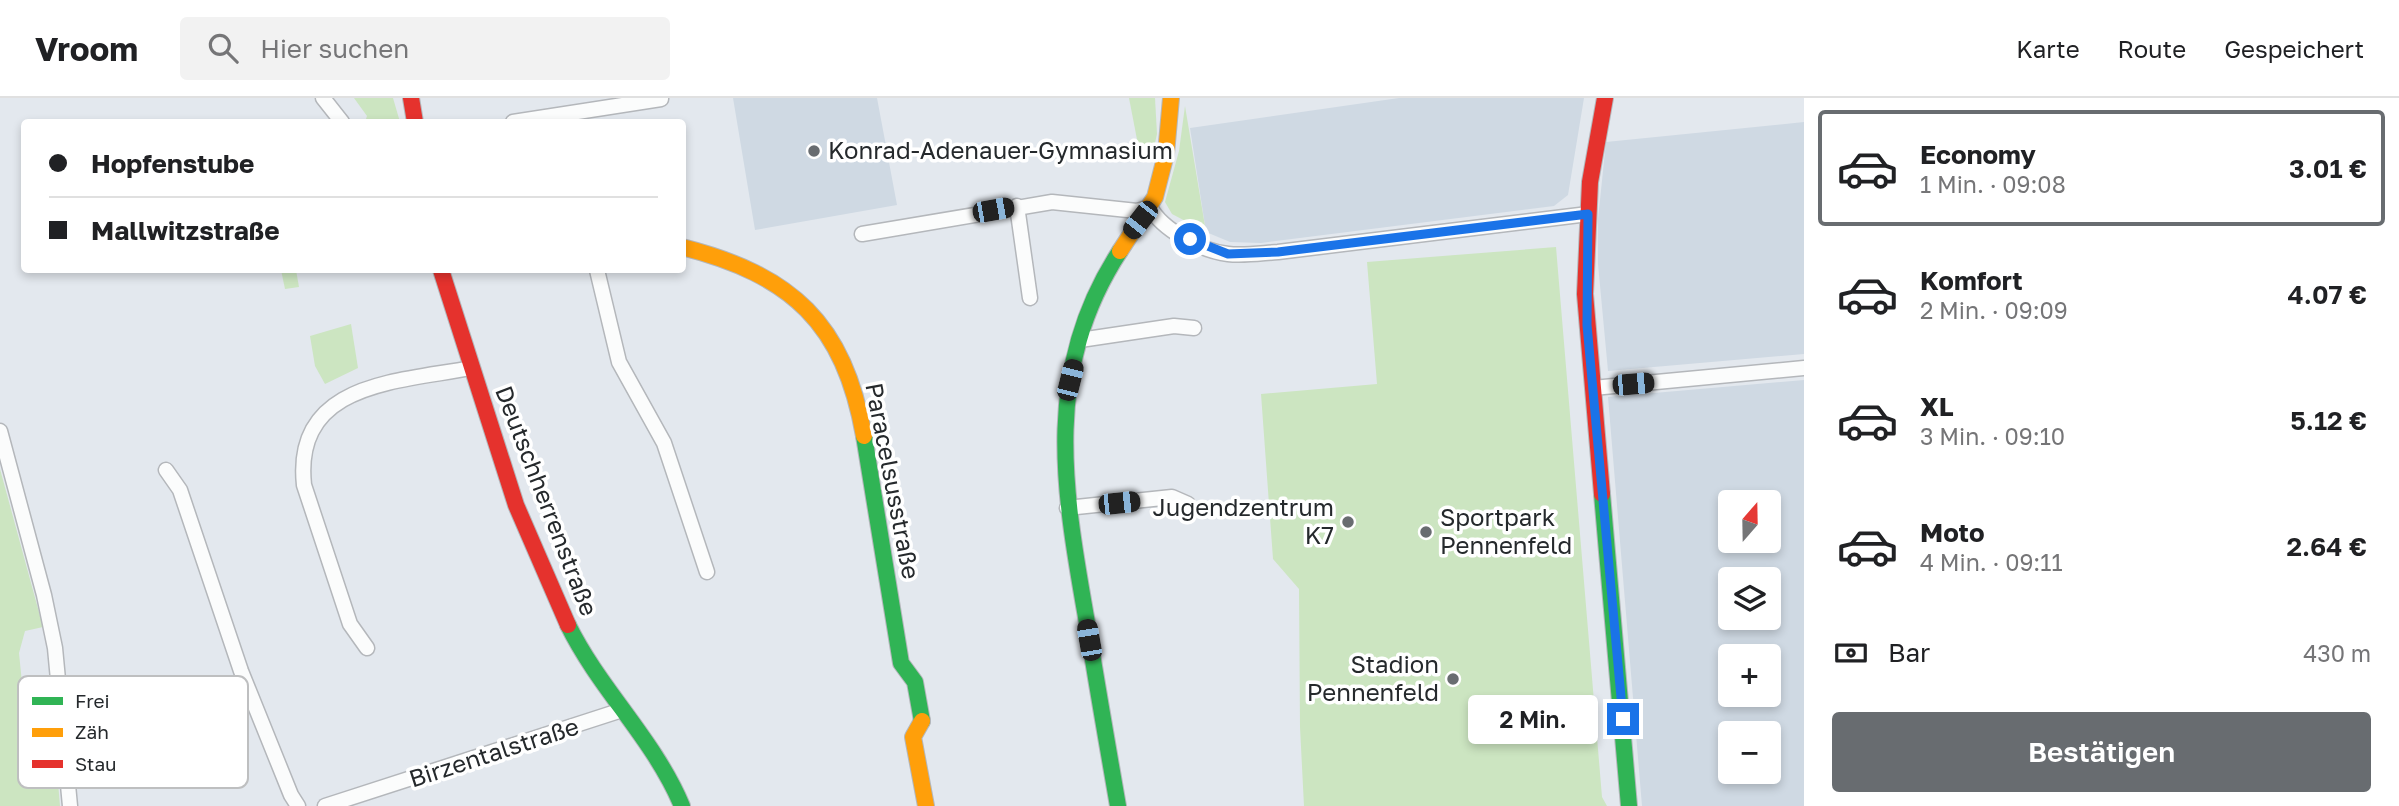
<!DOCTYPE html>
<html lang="de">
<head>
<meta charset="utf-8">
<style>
  body { margin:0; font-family:"Golos Text",sans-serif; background:#f2f2f2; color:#202124; height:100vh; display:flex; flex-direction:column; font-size:26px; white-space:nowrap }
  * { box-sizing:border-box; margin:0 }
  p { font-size:23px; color:#757577 }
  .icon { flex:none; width:38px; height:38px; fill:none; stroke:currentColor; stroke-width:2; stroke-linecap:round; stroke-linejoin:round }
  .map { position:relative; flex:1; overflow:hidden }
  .details { display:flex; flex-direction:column; background:#fff; width:595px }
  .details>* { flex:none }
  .guide { position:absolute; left:21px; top:21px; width:665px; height:154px; border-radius:7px; box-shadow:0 4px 10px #0003; display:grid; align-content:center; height:154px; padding:0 28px; background:#fff }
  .needle { width:46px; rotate:20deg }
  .tools { position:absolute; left:1718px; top:392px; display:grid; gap:14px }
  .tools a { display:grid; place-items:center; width:63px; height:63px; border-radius:7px; background:#fff; box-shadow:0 4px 10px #0003; font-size:35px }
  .end { position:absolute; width:32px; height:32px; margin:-16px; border:9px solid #1a73e8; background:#fff; box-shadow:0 0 0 4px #fff }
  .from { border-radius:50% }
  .bubble { position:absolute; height:49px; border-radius:7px; background:#fff; box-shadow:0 4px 10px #0003; font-size:23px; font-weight:600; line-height:49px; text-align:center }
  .car { position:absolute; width:21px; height:42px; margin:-21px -10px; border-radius:9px; box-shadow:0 0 5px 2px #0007; background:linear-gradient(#222 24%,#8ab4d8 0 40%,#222 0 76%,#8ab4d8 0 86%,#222 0) }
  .guide b { display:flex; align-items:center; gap:24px; height:66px; font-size:26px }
  .guide b+b { border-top:2px solid #e0e0e0 }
  .guide i { width:18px; height:18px; background:#202124 }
  ul { padding:12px 0 0; list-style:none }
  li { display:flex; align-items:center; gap:21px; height:116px; margin:0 14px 10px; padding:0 14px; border:4px solid transparent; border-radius:7px }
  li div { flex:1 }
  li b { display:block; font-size:26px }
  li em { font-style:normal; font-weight:600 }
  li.selected { border-color:#686c70 }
  li>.icon { width:63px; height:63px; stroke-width:1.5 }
  .pay { display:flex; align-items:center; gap:18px; height:77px; padding:0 28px; font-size:26px }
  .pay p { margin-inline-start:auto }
  .cta { display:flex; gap:14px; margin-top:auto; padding:14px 28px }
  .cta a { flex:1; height:80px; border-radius:7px; background:#686c70; color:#fff; font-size:28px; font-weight:600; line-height:80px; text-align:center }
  header { display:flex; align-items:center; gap:42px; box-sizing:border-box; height:98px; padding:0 35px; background:#fff; border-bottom:2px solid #e0e0e0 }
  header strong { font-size:33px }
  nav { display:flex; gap:38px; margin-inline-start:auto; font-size:24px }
  .search { width:490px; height:63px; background:#f2f2f2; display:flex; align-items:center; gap:18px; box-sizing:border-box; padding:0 24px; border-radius:7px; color:#757577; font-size:26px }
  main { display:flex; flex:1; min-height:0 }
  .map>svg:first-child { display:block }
</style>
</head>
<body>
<header>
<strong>Vroom</strong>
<div class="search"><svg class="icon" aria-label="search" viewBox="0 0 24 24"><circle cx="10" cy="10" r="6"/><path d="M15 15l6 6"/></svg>Hier suchen</div>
<nav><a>Karte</a><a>Route</a><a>Gespeichert</a></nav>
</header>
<main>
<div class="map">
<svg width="1804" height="708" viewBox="0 0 1804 708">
  <rect width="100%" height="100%" fill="#e3e8ee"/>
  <!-- built -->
  <g fill="#cfd9e3" fill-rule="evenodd">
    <polygon points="733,0 877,0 897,107 755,132"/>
    <polygon points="1399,0 1584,0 1568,97 1554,108 1261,145 1230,144 1206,134 1190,30"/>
    <polygon points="1804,24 1804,256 1608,273 1598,166 1598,121 1606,44"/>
    <path d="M1804 282V708H1642L1608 299ZM1731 404H1769V443H1731ZM1769 481V520H1731V481ZM1731 558H1769V597H1731ZM1731 635H1769V674H1731Z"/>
  </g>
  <!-- green -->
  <g fill="#cce5c1">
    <polygon points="354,0 393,0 400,24 365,24 367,18"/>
    <polygon points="1129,0 1155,0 1157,36 1153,54 1140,57"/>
    <polygon points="1185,8 1206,134 1172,116 1165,104 1179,53"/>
    <polygon points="1556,149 1602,699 1607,708 1304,708 1300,629 1299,491 1273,461 1261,296 1377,286 1367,164"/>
    <polygon points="281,172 296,172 299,189 285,191"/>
    <polygon points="351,226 358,270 325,286 315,268 310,238"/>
    <polygon points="0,371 43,529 25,533 19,555 26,625 54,636 60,708 0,708"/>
  </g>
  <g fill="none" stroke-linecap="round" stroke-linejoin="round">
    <defs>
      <g id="street">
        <polyline points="323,0 342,24"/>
        <polyline points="513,24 661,1"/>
        <polyline points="1017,108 1030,200"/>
        <path d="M862 136 1052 104 1137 113 1150 109C1162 132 1202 153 1228 156 1244 158 1262 155 1278 154L1588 116"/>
        <polyline points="597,172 619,264 664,345 707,474"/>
        <polyline points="1080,242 1174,228 1194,230"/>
        <polyline points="1593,290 1804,270"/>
        <polyline points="0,333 44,497 55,550 70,708"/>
        <polyline points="166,372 180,392 241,573 291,697 298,708"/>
        <polyline points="1067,410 1172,399 1188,406"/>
        <path d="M367 550 350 526 304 387C293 284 398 284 471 270"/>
        <polyline points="325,708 622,612"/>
      </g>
      <g id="fast">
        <polyline points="864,338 901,565 915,584 922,623"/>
        <polyline points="1602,396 1629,708"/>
        <path d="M568 527C600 592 654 641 682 708"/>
        <path d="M1118 708C1107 645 1096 582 1086 519 1063 389 1043 271 1120 153"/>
      </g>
      <g id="slow">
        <path d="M682 149C792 177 844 225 864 338"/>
        <polyline points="1120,153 1155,99 1166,56 1171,0"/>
        <polyline points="922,623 913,639 926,708"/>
      </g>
      <g id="jam">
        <polyline points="411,0 415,24"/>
        <polyline points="441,172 516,407 568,527"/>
        <polyline points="1602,396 1585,196 1590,84 1605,0"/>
      </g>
    </defs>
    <!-- street casing -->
    <use href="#street" stroke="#b4b7bb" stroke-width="17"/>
    <!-- fast casing -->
    <use href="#fast" stroke="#b4b7bb" stroke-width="18"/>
    <!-- slow casing -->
    <use href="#slow" stroke="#b4b7bb" stroke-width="18"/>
    <!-- jam casing -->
    <use href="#jam" stroke="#b4b7bb" stroke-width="18"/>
    <!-- street -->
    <use href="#street" stroke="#fbfcfc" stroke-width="14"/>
    <!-- fast -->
    <use href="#fast" stroke="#30b455" stroke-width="16"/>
    <!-- slow -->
    <use href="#slow" stroke="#ff9f0a" stroke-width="16"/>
    <!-- jam -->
    <use href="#jam" stroke="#e5322d" stroke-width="16"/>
  </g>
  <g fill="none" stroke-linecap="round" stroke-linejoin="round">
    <!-- route -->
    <polyline stroke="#1a73e8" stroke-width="9" points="1190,141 1228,156 1278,154 1588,116 1587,227 1623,621"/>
  </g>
  <!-- markers -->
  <g fill="#686c70" stroke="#fff" stroke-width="2.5">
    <circle cx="814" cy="53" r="7"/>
    <circle cx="1348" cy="424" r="7"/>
    <circle cx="1426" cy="434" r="7"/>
    <circle cx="1453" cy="581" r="7"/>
  </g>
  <g text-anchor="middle" stroke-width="7" stroke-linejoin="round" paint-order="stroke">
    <!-- poi labels -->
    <g font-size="24" fill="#25292c" stroke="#fff" text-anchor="start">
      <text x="828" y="61">Konrad-Adenauer-Gymnasium</text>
      <text x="1334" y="418" text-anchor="end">Jugendzentrum<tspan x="1334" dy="28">K7</tspan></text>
      <text x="1440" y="428">Sportpark<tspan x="1440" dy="28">Pennenfeld</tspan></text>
      <text x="1439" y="575" text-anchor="end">Stadion<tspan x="1439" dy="28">Pennenfeld</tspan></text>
    </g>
    <!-- street labels -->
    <g font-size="24" fill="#25292c" stroke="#fff">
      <text transform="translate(892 383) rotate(79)" y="8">Paracelsusstraße</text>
      <text transform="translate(546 403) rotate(69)" y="8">Deutschherrenstraße</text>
      <text transform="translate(494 655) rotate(-18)" y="8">Birzentalstraße</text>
    </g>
  </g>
  <!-- legend -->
  <rect x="18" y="578" width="230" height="112" rx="10" fill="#fff" stroke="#bebfc0" stroke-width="2"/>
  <rect x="32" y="599" width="31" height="8" fill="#30b455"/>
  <rect x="32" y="630" width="31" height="9" fill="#ff9f0a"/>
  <rect x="32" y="662" width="31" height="8" fill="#e5322d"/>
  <g font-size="19" fill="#25292c">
    <text x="75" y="610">Frei</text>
    <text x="75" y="641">Zäh</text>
    <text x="75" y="673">Stau</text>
  </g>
</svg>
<div class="tools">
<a><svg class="needle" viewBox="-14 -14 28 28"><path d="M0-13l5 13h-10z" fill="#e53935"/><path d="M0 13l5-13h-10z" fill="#757577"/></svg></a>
<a><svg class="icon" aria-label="layers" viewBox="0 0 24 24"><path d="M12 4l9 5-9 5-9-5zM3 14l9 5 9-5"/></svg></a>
<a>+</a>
<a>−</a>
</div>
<i class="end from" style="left:1190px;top:141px"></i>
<i class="end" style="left:1623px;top:621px"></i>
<div class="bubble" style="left:1468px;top:597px;width:130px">2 Min.</div>
<i class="car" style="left:993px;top:112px;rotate:80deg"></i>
<i class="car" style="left:1140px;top:122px;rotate:218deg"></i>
<i class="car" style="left:1070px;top:282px;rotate:14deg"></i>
<i class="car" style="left:1633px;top:286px;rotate:85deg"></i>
<i class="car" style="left:1119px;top:405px;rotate:84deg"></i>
<i class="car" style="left:1089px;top:542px;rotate:350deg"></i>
<div class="guide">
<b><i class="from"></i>Hopfenstube</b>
<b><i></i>Mallwitzstraße</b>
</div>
</div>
<section class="details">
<ul>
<li class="selected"><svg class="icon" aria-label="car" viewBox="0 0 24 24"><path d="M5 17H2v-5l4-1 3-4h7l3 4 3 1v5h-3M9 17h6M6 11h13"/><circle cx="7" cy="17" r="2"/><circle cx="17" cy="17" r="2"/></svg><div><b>Economy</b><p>1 Min. · 09:08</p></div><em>3.01 €</em></li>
<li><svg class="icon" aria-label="car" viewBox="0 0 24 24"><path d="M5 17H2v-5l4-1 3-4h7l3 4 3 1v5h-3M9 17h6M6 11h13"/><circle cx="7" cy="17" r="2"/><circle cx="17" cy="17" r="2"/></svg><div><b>Komfort</b><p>2 Min. · 09:09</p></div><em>4.07 €</em></li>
<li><svg class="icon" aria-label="car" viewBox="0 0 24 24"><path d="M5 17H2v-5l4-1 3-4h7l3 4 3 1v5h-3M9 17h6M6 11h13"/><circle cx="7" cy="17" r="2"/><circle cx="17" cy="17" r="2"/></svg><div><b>XL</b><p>3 Min. · 09:10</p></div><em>5.12 €</em></li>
<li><svg class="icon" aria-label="car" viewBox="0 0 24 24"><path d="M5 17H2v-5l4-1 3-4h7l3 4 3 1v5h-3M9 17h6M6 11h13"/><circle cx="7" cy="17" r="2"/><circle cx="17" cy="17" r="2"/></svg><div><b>Moto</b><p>4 Min. · 09:11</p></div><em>2.64 €</em></li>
</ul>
<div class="pay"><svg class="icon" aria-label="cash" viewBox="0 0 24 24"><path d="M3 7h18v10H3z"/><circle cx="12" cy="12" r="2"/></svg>Bar<p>430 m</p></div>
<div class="cta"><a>Bestätigen</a></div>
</section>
</main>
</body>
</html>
